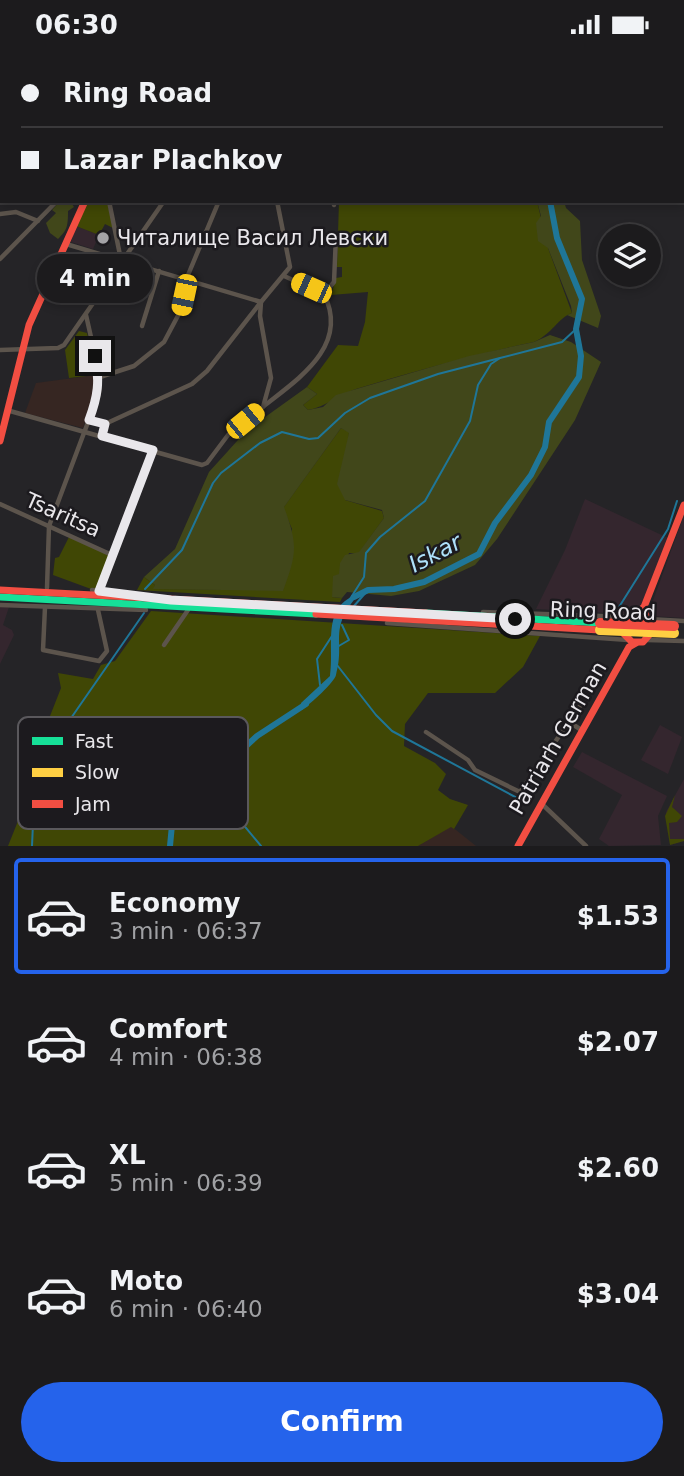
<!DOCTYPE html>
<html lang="en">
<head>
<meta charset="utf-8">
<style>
  body { margin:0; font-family:"DejaVu Sans",sans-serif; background:#252426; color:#f1f3f6; height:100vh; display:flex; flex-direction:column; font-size:26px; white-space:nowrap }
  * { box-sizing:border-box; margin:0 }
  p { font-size:23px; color:#a0a1a4 }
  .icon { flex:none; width:38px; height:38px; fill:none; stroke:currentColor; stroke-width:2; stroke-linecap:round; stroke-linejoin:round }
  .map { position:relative; height:797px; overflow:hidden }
  .panel { display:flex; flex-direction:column; background:#1c1b1d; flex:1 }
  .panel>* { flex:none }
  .top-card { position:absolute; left:0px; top:0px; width:684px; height:154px; box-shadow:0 4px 10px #0003,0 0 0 2px #3a393b; display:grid; align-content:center; height:154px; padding:0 21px; background:#1c1b1d }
  .fabs { position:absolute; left:598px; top:175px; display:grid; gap:14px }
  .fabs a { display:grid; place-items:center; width:63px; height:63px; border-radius:50%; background:#1c1b1d; box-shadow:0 4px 10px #0003,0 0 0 2px #3a393b; font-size:35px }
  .end { position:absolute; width:32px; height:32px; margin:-16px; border:9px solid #e9e7eb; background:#111; box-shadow:0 0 0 4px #111 }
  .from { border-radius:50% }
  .bubble { position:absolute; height:49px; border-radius:24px; background:#1c1b1d; box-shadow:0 4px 10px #0003,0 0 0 2px #3a393b; font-size:23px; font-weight:700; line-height:49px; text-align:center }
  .car { position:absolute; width:21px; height:42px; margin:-21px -10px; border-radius:9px; box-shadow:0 0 5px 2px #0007; background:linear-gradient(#f5c518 24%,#345 0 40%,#f5c518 0 76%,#345 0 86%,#f5c518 0) }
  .top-card b { display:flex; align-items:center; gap:24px; height:66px; font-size:26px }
  .top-card b+b { border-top:2px solid #3a393b }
  .top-card i { width:18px; height:18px; background:#f1f3f6 }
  ul { padding:12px 0 0; list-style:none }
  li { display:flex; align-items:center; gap:21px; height:116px; margin:0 14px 10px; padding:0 7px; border:4px solid transparent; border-radius:7px }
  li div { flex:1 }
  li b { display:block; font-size:26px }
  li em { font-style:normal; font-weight:700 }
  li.current { border-color:#2563eb }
  li>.icon { width:63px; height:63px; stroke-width:1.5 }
  .action { display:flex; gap:14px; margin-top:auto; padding:14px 21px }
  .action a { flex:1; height:80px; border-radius:42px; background:#2563eb; color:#fff; font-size:28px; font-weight:700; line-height:80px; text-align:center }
  .status { display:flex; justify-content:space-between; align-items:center; height:49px; padding:0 35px; background:#1c1b1d; direction:ltr }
  .status svg { height:19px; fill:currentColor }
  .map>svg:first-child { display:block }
</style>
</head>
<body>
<div class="status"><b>06:30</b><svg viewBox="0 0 49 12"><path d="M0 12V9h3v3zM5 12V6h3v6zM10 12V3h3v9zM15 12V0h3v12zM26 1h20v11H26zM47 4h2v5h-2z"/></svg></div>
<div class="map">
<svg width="684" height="797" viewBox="0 0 684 797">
  <rect width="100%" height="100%" fill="#252427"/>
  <!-- commercial -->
  <g fill="#34262e">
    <polygon points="76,177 99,186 93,200 71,193"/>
    <polygon points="585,450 668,489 640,560 623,565 536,560 565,501"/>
    <polygon points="684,466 684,569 651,567 650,560"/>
    <polygon points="0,558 9,558 3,576 12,581 14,586 0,615"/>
    <polygon points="660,676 682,688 668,725 641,711"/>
    <polygon points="582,703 667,747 658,767 661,796 609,797 599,790 622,746 573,718"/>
    <polygon points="684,730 684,792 670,796 666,763"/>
  </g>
  <!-- education -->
  <g fill="#362622">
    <polygon points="96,326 95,344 83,379 25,364 36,334"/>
    <polygon points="451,777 476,797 418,797"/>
  </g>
  <!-- green -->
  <g fill="#404705">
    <polygon points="320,0 440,0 440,2 318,2"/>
    <polygon points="88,152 107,152 113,179 105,175 99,186 76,177"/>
    <path d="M339 152H537L548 199 572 264C558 269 552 285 534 293 474 306 415 322 356 340 338 346 326 358 308 361L303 356 317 345 307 338 338 296 358 297 365 273 368 243 331 246 336 229 342 228V218H337Z"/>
    <polygon points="79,282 87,284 96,326 69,329 65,301"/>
    <polygon points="341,379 349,383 345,451 382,462 384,469 359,504 349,504 332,548 342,549 340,553 137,541 144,528 155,536 154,540 283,541 292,480 283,459"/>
    <polygon points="69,488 109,506 100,539 91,540 53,526 55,509 59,508"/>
    <polygon points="151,562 540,587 523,618 495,644 428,644 405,675 404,697 435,714 446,725 438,741 450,750 468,756 454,780 451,778 418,797 8,797 38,722 30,718 61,639 58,624 93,630 101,616 115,612"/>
    <polygon points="675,746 672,758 682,767 677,773 669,774 670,790 684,790 684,792 670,796 665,767"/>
  </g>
  <!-- forest -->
  <g fill="#41471a">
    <path d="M60 152H70L74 158 68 162C68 178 67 181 58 190L50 184 46 174 56 164 52 161Z"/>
    <polygon points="537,152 564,152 566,159 580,172 582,211 601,267 598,279 567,266 572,264 571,257 548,199 538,192 536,174 541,167"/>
    <path d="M550 286 571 293 601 313 575 371 497 490 475 516 419 542 391 547 347 543 342 549 332 548 333 527 339 525 340 514 345 506 359 503 384 469 382 461 345 451 337 435 349 384 341 379 284 458C298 496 297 504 283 542L153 540 155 536 144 528 175 500 209 423 247 381 307 338 317 345 303 356 308 361 323 358 336 346 469 307 534 293Z"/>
  </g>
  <!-- water -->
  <path fill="#1f7698" d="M359 545C327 581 346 591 336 626 334 634 311 654 302 661L301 654 330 627C335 597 320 557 359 545Z"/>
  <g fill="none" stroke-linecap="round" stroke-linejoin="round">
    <!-- stream -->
    <g stroke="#1f7698" stroke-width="2">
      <polyline points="145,540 182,501 213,434 221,424 260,394 282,383 309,390 318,389 345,364 370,349 438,325 500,309"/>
      <polyline points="350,550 364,528 366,504 380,488 425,452 470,372 478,336 491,315 500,309 562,293 576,280"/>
      <polyline points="354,557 368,541"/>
      <polyline points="614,566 668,480 677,452"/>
      <polyline points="337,598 349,591 342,576"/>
      <polyline points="337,616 376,666 392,682 519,750"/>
      <polyline points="320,636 317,610 332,587"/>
      <polyline points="208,733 261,797"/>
      <polyline points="32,797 34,752 53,695 144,564"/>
    </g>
    <!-- river -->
    <g stroke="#1f7698" stroke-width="6">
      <polyline points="575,2 576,0"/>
      <polyline points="354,548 368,541 394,540 424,533 479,505 495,474 531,426 545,398 549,373 579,328 581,307 576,280 582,250 557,189 550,152"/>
      <polyline points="170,797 172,776 181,757 257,687 306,655"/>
    </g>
    <!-- street -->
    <g stroke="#5c544c" stroke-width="4.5">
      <polyline points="21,0 22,2"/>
      <polyline points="64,2 70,0"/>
      <polyline points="153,2 154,0"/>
      <polyline points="233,2 236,0"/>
      <polyline points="271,2 271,0"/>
      <polyline points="314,2 316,0"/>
      <polyline points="0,20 2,20"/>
      <polyline points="0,70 2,69"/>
      <polyline points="0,92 2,93"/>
      <polyline points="109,152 121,211"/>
      <polyline points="333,152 334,156"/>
      <polyline points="0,165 16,163 38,172"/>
      <polyline points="66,195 261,253 207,322 192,335 105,375"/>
      <polyline points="0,210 57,152"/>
      <polyline points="324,245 334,233 336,187"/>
      <polyline points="142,277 159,222"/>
      <polyline points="0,301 58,299 64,296 164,152"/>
      <polyline points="100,328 134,317 164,293 181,261 188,226 219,152"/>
      <path d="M264 357C298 330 350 297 324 245L284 227"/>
      <polyline points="10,362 202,416 207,414 228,386 263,358 271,329 260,267 261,253 290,218 277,152"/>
      <polyline points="89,371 105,375"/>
      <polyline points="0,455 112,506"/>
      <polyline points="47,539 49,477 99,344 100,328 86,266"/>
      <polyline points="92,541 111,543"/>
      <polyline points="99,542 153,401"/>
      <polyline points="0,556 146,561"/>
      <polyline points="45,558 43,601 99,612 107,602 98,561"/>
      <polyline points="483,563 629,568"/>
      <polyline points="648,570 684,572"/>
      <polyline points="387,574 628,591"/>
      <polyline points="647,591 684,592"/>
      <polyline points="164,596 188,561"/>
      <polyline points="569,673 580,657"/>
      <polyline points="426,683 468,711 475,721 520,743 569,673 583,682"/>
      <polyline points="543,756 586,797"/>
    </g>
    <!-- fast -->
    <g stroke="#16e098" stroke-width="7">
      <polyline points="0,548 316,565"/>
      <polyline points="426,564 600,574"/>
    </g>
    <!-- jam -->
    <g stroke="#f24e42" stroke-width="7">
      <polyline points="117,0 117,2"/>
      <polyline points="0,392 29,276 85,152"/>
      <polyline points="0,541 426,564"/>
      <polyline points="644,558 650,585 643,593 632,593 623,584 624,574 644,558 684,456"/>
      <polyline points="316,565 600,581"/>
      <polyline points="518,797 629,598 636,594"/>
    </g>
    <!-- slow-bridge -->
    <polyline stroke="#ffcf43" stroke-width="10" points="600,581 674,584"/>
    <!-- jam-bridge -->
    <polyline stroke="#f24e42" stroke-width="10" points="600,574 674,577"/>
  </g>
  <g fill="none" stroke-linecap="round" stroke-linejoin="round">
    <!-- route -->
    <path stroke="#e9e7eb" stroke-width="9" d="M95 307C100 332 98 347 89 371L105 375 102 387 153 401 99 542 171 551 515 570"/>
  </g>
  <!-- markers -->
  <circle fill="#a4a3a6" stroke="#1c1a1e" stroke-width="2.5" cx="103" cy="189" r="7"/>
  <g text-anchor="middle" stroke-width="5" stroke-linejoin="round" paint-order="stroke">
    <!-- poi labels -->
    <g font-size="21" fill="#e9e7eb" stroke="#1c1a1e" text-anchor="start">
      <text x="117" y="196">Читалище Васил Левски</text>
    </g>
    <!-- street labels -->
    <g font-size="21" fill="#e9e7eb" stroke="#1c1a1e">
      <text transform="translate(63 466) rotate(24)" y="7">Tsaritsa</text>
      <text transform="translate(603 562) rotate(2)" y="7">Ring Road</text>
      <text transform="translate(558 689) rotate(-60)" y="7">Patriarh German</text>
    </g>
    <!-- water labels -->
    <g font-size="23" font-style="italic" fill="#aee1fa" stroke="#1c1a1e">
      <text transform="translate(435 504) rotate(-28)" y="8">Iskar</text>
    </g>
  </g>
  <!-- legend -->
  <rect x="18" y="668" width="230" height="112" rx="10" fill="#1c1a1e" stroke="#5a585c" stroke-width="2"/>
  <rect x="32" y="688" width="31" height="8" fill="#16e098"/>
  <rect x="32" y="719" width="31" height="9" fill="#ffcf43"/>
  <rect x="32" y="751" width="31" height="8" fill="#f24e42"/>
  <g font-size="19" fill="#e9e7eb">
    <text x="75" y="699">Fast</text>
    <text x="75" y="730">Slow</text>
    <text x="75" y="762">Jam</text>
  </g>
</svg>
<div class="fabs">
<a><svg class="icon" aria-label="layers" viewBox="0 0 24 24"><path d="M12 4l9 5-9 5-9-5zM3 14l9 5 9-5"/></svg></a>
</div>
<i class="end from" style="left:515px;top:570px"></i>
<i class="end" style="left:95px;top:307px"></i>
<div class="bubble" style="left:37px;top:205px;width:116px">4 min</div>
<i class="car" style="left:311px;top:239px;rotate:294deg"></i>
<i class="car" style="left:184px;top:246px;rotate:192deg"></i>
<i class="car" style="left:245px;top:372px;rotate:51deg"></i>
<div class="top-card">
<b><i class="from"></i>Ring Road</b>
<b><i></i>Lazar Plachkov</b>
</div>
</div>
<section class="panel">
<ul>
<li class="current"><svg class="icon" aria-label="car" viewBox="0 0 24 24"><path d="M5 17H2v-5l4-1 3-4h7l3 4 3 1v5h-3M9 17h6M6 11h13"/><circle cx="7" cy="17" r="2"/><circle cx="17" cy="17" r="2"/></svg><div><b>Economy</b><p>3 min · 06:37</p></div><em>$1.53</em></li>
<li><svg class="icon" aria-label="car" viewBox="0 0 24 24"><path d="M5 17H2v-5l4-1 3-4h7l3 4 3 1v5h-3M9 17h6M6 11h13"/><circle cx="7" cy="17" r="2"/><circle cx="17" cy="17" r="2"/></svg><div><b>Comfort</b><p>4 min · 06:38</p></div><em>$2.07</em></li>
<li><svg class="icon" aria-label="car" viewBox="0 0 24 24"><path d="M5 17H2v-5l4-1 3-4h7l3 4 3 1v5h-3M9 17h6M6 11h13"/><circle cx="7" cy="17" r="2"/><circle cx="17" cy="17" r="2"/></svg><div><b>XL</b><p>5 min · 06:39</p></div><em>$2.60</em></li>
<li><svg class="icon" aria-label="car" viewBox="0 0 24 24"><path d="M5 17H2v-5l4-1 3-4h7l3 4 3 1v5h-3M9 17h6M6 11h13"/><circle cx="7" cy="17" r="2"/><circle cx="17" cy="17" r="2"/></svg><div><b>Moto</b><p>6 min · 06:40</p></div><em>$3.04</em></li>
</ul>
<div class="action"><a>Confirm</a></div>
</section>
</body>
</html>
